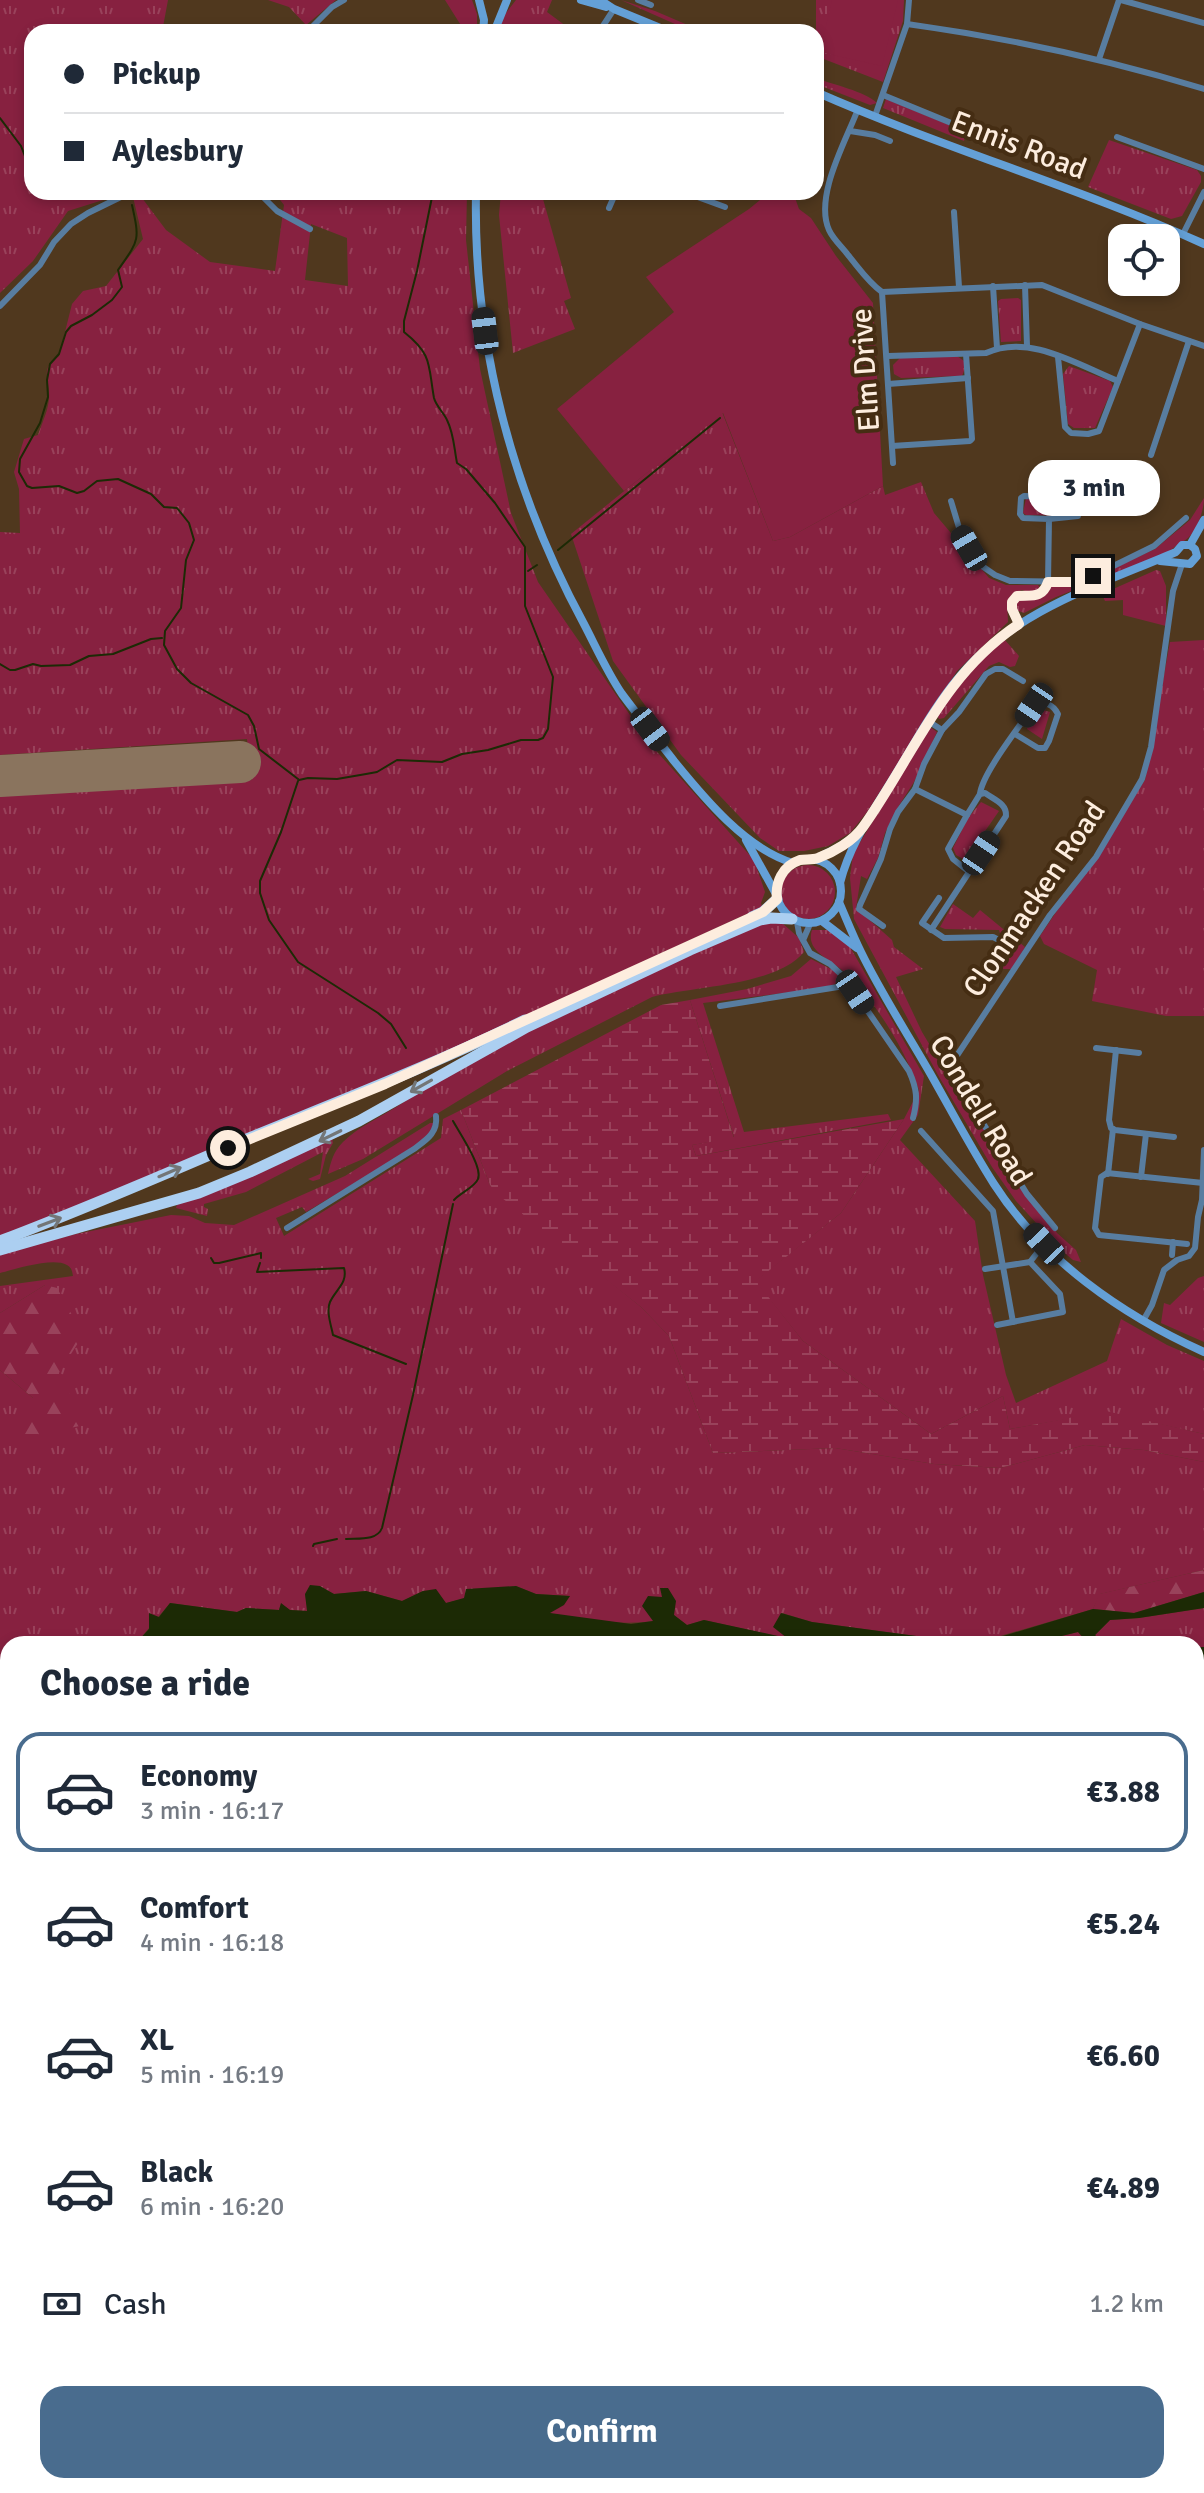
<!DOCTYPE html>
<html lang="en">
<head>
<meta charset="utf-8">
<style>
  body { margin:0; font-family:Signika,sans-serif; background:#f6f6f7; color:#1f2937; height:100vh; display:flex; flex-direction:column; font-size:30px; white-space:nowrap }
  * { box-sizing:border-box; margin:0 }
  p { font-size:26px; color:#747a83 }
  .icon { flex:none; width:44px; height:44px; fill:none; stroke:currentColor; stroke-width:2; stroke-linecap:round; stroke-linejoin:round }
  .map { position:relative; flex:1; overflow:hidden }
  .side { position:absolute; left:0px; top:1636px; width:1204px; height:858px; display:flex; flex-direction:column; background:#fff; border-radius:24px 24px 0 0; box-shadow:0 4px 12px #0003 }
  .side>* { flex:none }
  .top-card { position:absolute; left:24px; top:24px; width:800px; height:176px; border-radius:24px; box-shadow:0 4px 12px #0003; display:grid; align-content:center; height:176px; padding:0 40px; background:#fff }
  .buttons { position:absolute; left:1108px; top:224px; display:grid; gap:16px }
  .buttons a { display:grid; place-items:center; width:72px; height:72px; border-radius:16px; background:#fff; box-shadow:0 4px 12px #0003; font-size:40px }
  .end { position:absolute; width:36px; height:36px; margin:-18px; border:10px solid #fdedde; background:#111; box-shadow:0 0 0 4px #111 }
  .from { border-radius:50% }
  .bubble { position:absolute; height:56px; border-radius:24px; background:#fff; box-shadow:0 4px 12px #0003; font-size:26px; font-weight:700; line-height:56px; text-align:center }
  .car { position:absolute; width:24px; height:48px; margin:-24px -12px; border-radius:10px; box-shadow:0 0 6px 2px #0007; background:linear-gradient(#222 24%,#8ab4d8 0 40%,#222 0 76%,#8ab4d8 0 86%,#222 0) }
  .top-card b { display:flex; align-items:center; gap:28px; height:76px; font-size:30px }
  .top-card b+b { border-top:2px solid #e0e1e3 }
  .top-card i { width:20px; height:20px; background:#1f2937 }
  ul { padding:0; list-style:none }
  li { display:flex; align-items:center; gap:24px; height:120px; margin:0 16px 12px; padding:0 24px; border:4px solid transparent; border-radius:24px }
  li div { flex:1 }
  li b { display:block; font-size:30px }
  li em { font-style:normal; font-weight:700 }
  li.current { border-color:#496c8e }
  li>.icon { width:72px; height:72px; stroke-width:1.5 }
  h2 { padding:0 40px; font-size:36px; line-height:96px }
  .pay { display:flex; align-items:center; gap:20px; height:88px; padding:0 40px; font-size:30px }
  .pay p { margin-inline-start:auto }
  .action { display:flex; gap:16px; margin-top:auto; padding:16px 40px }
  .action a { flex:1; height:92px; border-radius:24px; background:#496c8e; color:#fff; font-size:32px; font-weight:700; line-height:92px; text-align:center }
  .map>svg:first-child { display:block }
</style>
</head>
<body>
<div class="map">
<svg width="1204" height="2493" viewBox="0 0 1204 2493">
  <defs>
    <pattern id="grass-tufts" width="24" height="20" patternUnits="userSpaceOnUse" patternTransform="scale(2)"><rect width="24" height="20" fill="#872140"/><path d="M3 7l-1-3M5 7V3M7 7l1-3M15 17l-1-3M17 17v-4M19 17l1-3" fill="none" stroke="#99425b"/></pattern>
    <pattern id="forest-firs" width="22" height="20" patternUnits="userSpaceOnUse" patternTransform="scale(2)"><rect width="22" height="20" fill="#872140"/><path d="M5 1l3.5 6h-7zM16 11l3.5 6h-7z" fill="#99425b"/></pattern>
    <pattern id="wetland-marsh" width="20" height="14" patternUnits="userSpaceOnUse" patternTransform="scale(2)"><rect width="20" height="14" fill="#872140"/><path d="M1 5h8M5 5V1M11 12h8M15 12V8" fill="none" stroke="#99425b"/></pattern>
  </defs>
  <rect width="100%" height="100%" fill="#50381e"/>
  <!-- grass -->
  <g fill="url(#grass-tufts)" fill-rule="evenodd">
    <polygon points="0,0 168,0 162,32 32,32 32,192 117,192 103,200 68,211 33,261 0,293"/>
    <polygon points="268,0 336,0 306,25 289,7"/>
    <polygon points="445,0 472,0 477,14 477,32 463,32 462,27"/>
    <polygon points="516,0 552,0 547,12 574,32 497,32 499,22"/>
    <polygon points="621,0 655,11 704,32 693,32"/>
    <polygon points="816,0 904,0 903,21 883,82 816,56"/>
    <path d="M816 78C834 85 864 91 877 103L870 105 816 84Z"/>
    <polygon points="886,99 966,132 964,141 883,108"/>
    <polygon points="1109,140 1197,170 1201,176 1201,182 1182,216 1171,219 1088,187"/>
    <path d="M274 192H467L466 240 480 369 511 513 538 582 650 744 754 860 765 892 761 903 762 907 457 1047 0 1238V794L252 780 247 739 0 755V532L20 533 19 489 14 472 24 439 38 435C42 423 49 409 49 397 50 378 39 369 59 356L72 304 83 291 106 286 143 239 133 197 139 194 166 230 210 262 275 271 284 205ZM311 224 347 238 348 286 305 280Z"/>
    <polygon points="501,192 541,192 571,298 564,301 575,329 513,353 499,215"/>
    <polygon points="1018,298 1021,300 1021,341 1001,342 998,301 1001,299"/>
    <polygon points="957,356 964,361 964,371 962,376 901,378 894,374 893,365 900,358"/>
    <polygon points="1069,366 1110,381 1113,387 1095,428 1074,428 1068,424 1063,374"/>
    <polygon points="722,412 773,541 790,537 883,486 885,495 921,482 934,513 989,578 1006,585 1038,585 1040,588 1038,591 1030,593 1022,590 1012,594 1007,603 1008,622 957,671 867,812 850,833 828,846 804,851 779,851 760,838 681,755 613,661 571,534"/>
    <polygon points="1026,498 1073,499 1077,502 1076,514 1073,516 1026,515 1023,513"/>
    <path d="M1204 498C1204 510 1198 527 1190 536 1183 543 1175 545 1168 553L1056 597 1024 613 1016 610V604L1020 599C1034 599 1045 600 1051 586L1078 585 1155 549 1190 520Z"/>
    <polygon points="1156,570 1160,571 1166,586 1166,626 1123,615 1123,600 1105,601 1102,594"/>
    <polygon points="1004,639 1019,656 1015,666 1010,667 999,662 989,666 944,718 939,719 935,712 977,661"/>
    <polygon points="1204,640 1204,1016 1166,1016 1092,1001 1097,970 1044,944 1040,936 1145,780 1170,642"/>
    <polygon points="1040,709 1050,712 1042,739 1027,729 1028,726 1026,725 1035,711 1038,712"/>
    <polygon points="930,727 937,732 914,782 898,807 885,833 878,858 867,879 861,876 856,908 892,940 894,947 923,969 896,977 922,1032 950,1079 1057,1233 1076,1250 1081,1262 1073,1260 1061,1250 1016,1201 992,1167 938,1075 854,919 850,878 853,854"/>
    <polygon points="981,802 999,811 965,860 956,855 953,848 968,818"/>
    <circle cx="808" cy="892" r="27"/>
    <polygon points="953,904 973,918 980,910 1025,947 1012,969 1003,969 1004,951 1013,949 1014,942 1009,937 1001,937 999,930 945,929 940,927"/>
    <path d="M769 921 781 922 799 938 804 952C776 986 694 986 652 997L507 1071 363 1159 328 1174C331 1162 333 1152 343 1142 359 1126 385 1115 404 1102 516 1026 645 975 769 921Z"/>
    <path d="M812 930H830L846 940 924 1076 918 1115 900 1140 975 1221 983 1275 1006 1375 1016 1403 1107 1361 1121 1319 1167 1345 1204 1361V1434L1106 1412 1010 1429 1003 1396 931 1434 803 1341 755 1281 841 1213 904 1119 919 1090C905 1049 875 1000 843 971 830 959 805 951 812 930Z"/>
    <polygon points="811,959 833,970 839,977 835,984 823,988 703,1003 744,1132 888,1114 891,1120 696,1156 692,1145 734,1137 690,1000 747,989 791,976"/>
    <path d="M461 1110 490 1185 641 1307 669 1336 713 1453 835 1448 934 1464 1000 1468 1085 1445 1144 1450 1204 1462V1570L1100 1594 1093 1609 990 1639 989 1644H948L946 1640 812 1622 782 1613 790 1639 704 1620 687 1625 674 1615 663 1597 655 1598 654 1621C618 1626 583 1619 548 1613L570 1596 536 1594 516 1586 446 1603 423 1591 402 1601 366 1591 334 1594 324 1589 305 1594 308 1611 290 1610 281 1604 279 1610 246 1608 237 1612 170 1603 139 1640 125 1644H8V1682L0 1685V1370L33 1398 57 1375 45 1285 0 1313V1286L73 1276C72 1271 72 1268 67 1265 53 1257 16 1269 0 1273V1254L76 1234 171 1215 189 1216 205 1223 234 1225 345 1176 430 1123H434L431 1133 410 1150 306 1212 302 1207 276 1218 284 1236 441 1138 443 1119Z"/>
    <polygon points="332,1138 333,1143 326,1155 320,1179 313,1181 308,1179 320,1174 323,1152 246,1192 204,1204 204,1207 208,1209 207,1216 176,1208 177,1205 269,1169"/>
    <polygon points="1204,1276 1204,1342 1161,1323 1164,1303 1170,1305 1198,1278"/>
    <polygon points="1204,1608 1204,1647 1196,1647 1196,1644 1104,1644 1095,1635 1110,1620 1139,1618"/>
    <polygon points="1078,1632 1089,1644 1036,1644 1041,1641"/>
    <polygon points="1204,1891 1204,2274 1196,2280 1196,1892"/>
    <polygon points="8,1997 8,2219 0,2205 0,2013"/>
    <polygon points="1196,2304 1204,2308 1204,2342 1196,2336"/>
    <polygon points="1196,2381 1204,2385 1204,2417 1196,2413"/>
    <polygon points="511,2486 623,2486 626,2493 515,2493"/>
    <polygon points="878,2486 966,2486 956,2493 879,2493"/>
  </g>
  <!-- forest -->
  <g fill="url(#forest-firs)">
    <polygon points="45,1285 57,1288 83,1335 57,1376 90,1424 24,1437 19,1418 33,1398 0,1370 0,1313"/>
    <polygon points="1204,1570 1204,1592 1134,1613 1093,1609 1099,1594"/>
  </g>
  <!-- wetland -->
  <polygon fill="url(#wetland-marsh)" points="690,1000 734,1138 692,1145 696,1156 904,1119 841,1213 756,1281 803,1341 931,1434 1003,1396 1010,1429 1106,1411 1204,1434 1204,1462 1144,1450 1085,1445 1000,1468 934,1464 835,1448 713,1453 669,1336 641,1307 497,1194 490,1185 461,1110 661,1005"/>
  <!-- pitch -->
  <g fill="#872140">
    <polygon points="832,0 898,0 882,66 820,52"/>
    <polygon points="770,192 793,192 799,209 811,218 836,256 873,303 883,486 790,537 773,541 723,413 624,491 557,409 674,312 646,277 749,209"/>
  </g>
  <!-- water -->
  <g fill="#1c2a05">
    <polygon points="310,1585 320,1586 334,1594 366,1591 402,1601 423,1591 436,1589 446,1603 464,1598 466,1589 516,1586 536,1594 570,1596 564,1605 550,1613 631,1624 653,1621 642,1606 648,1596 662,1597 660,1588 668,1588 676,1601 674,1615 687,1625 704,1620 787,1638 773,1627 781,1613 812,1622 946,1640 948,1644 125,1644 139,1640 149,1629 149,1613 159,1617 170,1603 237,1612 246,1608 279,1610 281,1603 290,1610 307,1611 305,1594"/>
    <polygon points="1204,1592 1204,1608 1139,1618 1110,1620 1095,1635 1104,1644 1089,1644 1078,1632 1041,1641 1036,1644 989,1644 990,1640 1093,1609 1134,1613"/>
    <polygon points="1196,1647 1204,1647 1204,1891 1196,1892"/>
    <polygon points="8,1682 8,1997 0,2013 0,1685"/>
    <polygon points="0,2291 8,2300 8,2486 172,2486 178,2493 0,2493"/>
    <polygon points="240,2486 390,2486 392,2493 248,2493"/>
    <polygon points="403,2486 511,2486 515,2493 408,2493"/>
  </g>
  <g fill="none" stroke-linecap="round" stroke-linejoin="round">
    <!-- stream -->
    <g stroke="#1c2a05" stroke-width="2">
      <polyline points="0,118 21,146 32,174"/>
      <polyline points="47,192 70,197 99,196"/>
      <path d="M132 205C140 241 139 240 118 270L122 287 112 300 92 315 71 326 66 332 59 354 50 364 47 380 48 397 40 423 20 459 19 472 27 486 32 488 59 486 77 493 84 491 97 481 118 479 151 494 164 507 177 508 189 523 194 540 186 560 181 608 165 631 164 645 177 669 191 683 248 715 254 726 259 749 298 779"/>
      <polyline points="558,550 720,418"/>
      <polyline points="528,571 537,565"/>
      <polyline points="0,664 10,670 15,670 33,664 41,666 70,665 89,656 113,654 151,639 162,638"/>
      <path d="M299 780 308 778 337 779 366 774 377 772 397 760 442 762 462 754 488 750 521 740H538L543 738 548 729 553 677 525 606V547L495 503 466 469 457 463C454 448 454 434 447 420 444 413 436 406 434 398 428 365 433 355 404 332V321L417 271 433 192"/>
      <polyline points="298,781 281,832 260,881 260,893 269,920 298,962 378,1013 391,1024 406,1048"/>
      <path d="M453 1121C459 1132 483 1167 478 1179 475 1187 460 1193 454 1200"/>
      <polyline points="211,1258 214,1263 219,1263 261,1253 261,1258"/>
      <path d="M260 1263 257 1272 344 1268C348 1283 336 1289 330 1302 326 1311 331 1325 333 1335L406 1364"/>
      <path d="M346 1539C358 1538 377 1541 382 1528L413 1395 453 1204"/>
      <polyline points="313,1546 314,1544 337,1539"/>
    </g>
    <!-- river -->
    <polyline stroke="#1c2a05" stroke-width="11" points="1196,2348 1204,2353"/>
    <!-- runway -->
    <polyline stroke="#8a745e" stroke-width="42" points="0,776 240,762"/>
    <!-- street -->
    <g stroke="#587da0" stroke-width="6">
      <polyline points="638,0 651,5"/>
      <polyline points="1121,0 1204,23"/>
      <path d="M907 24C1008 38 1106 59 1204 89"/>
      <polyline points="307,32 332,7 344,0"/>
      <polyline points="599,32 614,9"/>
      <polyline points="1099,59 1119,0"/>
      <polyline points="883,95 961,127"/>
      <path d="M858 109C846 141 814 196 829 230 833 239 842 247 848 255 859 268 868 282 882 292L893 463"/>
      <polyline points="875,116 907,24 909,0"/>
      <polyline points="850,131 875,135 890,141"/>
      <polyline points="1117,137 1204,169"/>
      <polyline points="258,192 277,211 310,229"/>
      <polyline points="684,192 725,207"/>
      <polyline points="609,208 616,192"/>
      <polyline points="954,212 959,287"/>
      <polyline points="1183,234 1204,192"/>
      <polyline points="1025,285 1027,346"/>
      <polyline points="993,286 997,348"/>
      <polyline points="882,292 1042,285 1140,324 1204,346"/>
      <polyline points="0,306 40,265 54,242 71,224 88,213 131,192"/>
      <path d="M888 356 986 353C1028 333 1078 365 1118 381"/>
      <polyline points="1058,357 1065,427 1071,433 1088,434 1099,431 1140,324"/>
      <polyline points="888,384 968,378"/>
      <polyline points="892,446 970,441 972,439 966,354"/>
      <polyline points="1151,455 1189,341"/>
      <polyline points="951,501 960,531 979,564 995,575 1010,581 1078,582 1093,576 1154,546 1186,518"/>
      <polyline points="1049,519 1078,516 1079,496"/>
      <path d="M1019 624 1015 618 1012 602 1017 596C1032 594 1042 599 1048 582L1049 519 1023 518 1020 514 1021 498 1024 496 1141 499"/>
      <polyline points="942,730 959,712 986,674 995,669 1003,669 1023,681"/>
      <path d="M915 789 967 815 980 794 985 793C995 800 1007 804 1006 816L931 930"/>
      <path d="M980 794C982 773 1021 725 1034 705 1044 701 1053 704 1058 714L1049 741 1045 748H1038L1015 734"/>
      <polyline points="967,815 948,849 953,859 968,871"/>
      <polyline points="939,898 922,923 944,938 993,937 1007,944"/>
      <path d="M797 922 799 933 810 953 830 964 845 978 909 1071C917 1089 918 1099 913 1118"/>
      <polyline points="883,926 859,909 860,905 881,859 890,829 898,812 915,789 924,764 942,730 928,721"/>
      <polyline points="804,938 810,924"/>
      <polyline points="720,1006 838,987 845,978"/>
      <polyline points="1096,1048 1139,1053"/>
      <polyline points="1116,1050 1109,1120 1111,1128 1115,1130 1174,1137"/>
      <polyline points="921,1131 993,1211 1013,1322"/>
      <polyline points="1108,1174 1113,1129"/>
      <polyline points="1141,1177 1146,1134"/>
      <path d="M287 1228 414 1149C426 1140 438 1133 436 1116"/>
      <polyline points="1055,1228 1027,1194 950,1070 952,1063 1050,915 1096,857 1142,779 1151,747 1173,591 1182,564"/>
      <polyline points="1187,1244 1099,1235 1095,1228 1101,1177 1107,1173 1203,1183"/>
      <polyline points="1172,1255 1173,1242"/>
      <polyline points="1030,1262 1044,1244"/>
      <polyline points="985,1269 1030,1262 1060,1294 1063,1312 997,1325"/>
      <polyline points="1143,1321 1152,1305 1164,1270 1177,1260 1189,1256 1195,1248 1198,1217 1202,1200 1204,1150"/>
    </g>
    <!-- secondary -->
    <g stroke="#64a0d7" stroke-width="8">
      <polyline points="479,0 484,20 483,32"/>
      <polyline points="581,0 606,7"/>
      <polyline points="600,0 614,9 670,32"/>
      <polyline points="494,32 507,0"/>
      <path d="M816 92C943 148 1077 187 1204 244"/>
      <path d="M476 192C473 344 512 491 584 624 596 647 607 672 622 694 639 717 657 739 674 761 704 798 746 849 793 863"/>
      <polyline points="1190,545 1204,520"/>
      <polyline points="1160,561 1190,564 1197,556 1195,549 1190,545"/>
      <polyline points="746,840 776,894"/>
      <circle cx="809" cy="891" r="32"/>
      <polyline points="815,859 839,847 858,834"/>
      <path d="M840 883C850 843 874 810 895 775 915 743 933 708 958 678 1013 611 1099 585 1176 552L1182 545H1190"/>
      <path d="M839 902C846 918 853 936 861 952 881 993 907 1033 930 1073 951 1110 971 1148 994 1184 1043 1260 1122 1315 1204 1352"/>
      <polyline points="822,921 857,948"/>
    </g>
    <!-- highway -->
    <g stroke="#accff1" stroke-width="11">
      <polyline points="752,917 763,912 777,899"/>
      <path d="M0 1241C84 1209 166 1174 249 1138 342 1100 435 1064 525 1020"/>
      <polyline points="0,1250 199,1193 250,1172 359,1121 527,1027 690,950 760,920 771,918 792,919"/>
      <polyline points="0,2239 8,2248"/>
      <polyline points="0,2255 8,2265"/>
      <polyline points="206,2486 213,2493"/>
      <polyline points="225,2486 232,2493"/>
    </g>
  </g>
  <!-- one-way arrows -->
  <defs><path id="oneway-shaft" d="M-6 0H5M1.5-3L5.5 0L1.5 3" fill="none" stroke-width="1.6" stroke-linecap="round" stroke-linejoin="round" transform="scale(2)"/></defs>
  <g stroke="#737677">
    <use href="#oneway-shaft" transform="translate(421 1086) rotate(151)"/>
    <use href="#oneway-shaft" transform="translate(330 1136) rotate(154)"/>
    <use href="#oneway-shaft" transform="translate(170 1172) rotate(-23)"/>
    <use href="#oneway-shaft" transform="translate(50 1222) rotate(-21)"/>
  </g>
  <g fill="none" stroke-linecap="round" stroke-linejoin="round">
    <!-- route -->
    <path stroke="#fdedde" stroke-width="10" d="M228 1148 385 1084 763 912 777 899C775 883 782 866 800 860 806 859 812 860 818 858 834 852 853 841 863 827 914 755 942 675 1019 624L1012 609V602L1017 596C1032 595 1042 599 1048 582H1078L1093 576"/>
  </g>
  <g text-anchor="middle" stroke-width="8" stroke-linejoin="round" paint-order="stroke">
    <!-- street labels -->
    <g font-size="30" fill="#fdedde" stroke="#452d13">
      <text transform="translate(1019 145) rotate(21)" y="10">Ennis Road</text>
      <text transform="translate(865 370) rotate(-94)" y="10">Elm Drive</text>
      <text transform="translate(1034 899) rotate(-56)" y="10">Clonmacken Road</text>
      <text transform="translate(981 1110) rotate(59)" y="10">Condell Road</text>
    </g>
  </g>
</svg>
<div class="buttons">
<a><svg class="icon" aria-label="locate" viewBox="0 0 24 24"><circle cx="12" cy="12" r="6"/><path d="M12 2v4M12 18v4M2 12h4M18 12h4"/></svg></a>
</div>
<i class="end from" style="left:228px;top:1148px"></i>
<i class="end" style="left:1093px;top:576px"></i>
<div class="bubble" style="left:1028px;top:460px;width:132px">3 min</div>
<i class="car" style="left:485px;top:331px;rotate:353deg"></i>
<i class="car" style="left:969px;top:548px;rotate:330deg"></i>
<i class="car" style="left:1034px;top:705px;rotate:214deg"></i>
<i class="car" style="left:650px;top:729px;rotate:143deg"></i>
<i class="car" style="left:981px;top:853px;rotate:34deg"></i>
<i class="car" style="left:855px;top:992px;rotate:146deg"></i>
<i class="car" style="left:1044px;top:1244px;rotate:317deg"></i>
<div class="top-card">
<b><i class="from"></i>Pickup</b>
<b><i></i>Aylesbury</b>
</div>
<section class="side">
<h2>Choose a ride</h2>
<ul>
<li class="current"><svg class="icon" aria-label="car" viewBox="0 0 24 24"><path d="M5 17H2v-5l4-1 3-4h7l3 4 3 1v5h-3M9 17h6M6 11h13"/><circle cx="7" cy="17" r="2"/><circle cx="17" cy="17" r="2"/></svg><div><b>Economy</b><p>3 min · 16:17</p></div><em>€3.88</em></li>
<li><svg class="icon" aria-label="car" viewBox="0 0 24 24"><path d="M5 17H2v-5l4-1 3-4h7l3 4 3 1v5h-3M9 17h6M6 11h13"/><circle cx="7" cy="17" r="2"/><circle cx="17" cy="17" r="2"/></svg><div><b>Comfort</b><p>4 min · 16:18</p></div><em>€5.24</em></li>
<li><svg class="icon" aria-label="car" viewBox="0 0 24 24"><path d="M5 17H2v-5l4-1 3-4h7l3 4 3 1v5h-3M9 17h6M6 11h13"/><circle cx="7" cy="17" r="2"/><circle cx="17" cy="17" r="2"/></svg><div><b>XL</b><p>5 min · 16:19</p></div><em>€6.60</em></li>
<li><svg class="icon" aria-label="car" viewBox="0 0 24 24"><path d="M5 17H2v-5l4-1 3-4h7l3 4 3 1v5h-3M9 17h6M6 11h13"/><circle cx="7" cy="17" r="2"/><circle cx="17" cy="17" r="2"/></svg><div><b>Black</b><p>6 min · 16:20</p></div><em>€4.89</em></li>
</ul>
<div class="pay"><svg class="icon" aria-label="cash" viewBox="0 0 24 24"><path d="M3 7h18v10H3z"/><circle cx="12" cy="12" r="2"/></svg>Cash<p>1.2 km</p></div>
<div class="action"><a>Confirm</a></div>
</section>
</div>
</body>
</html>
